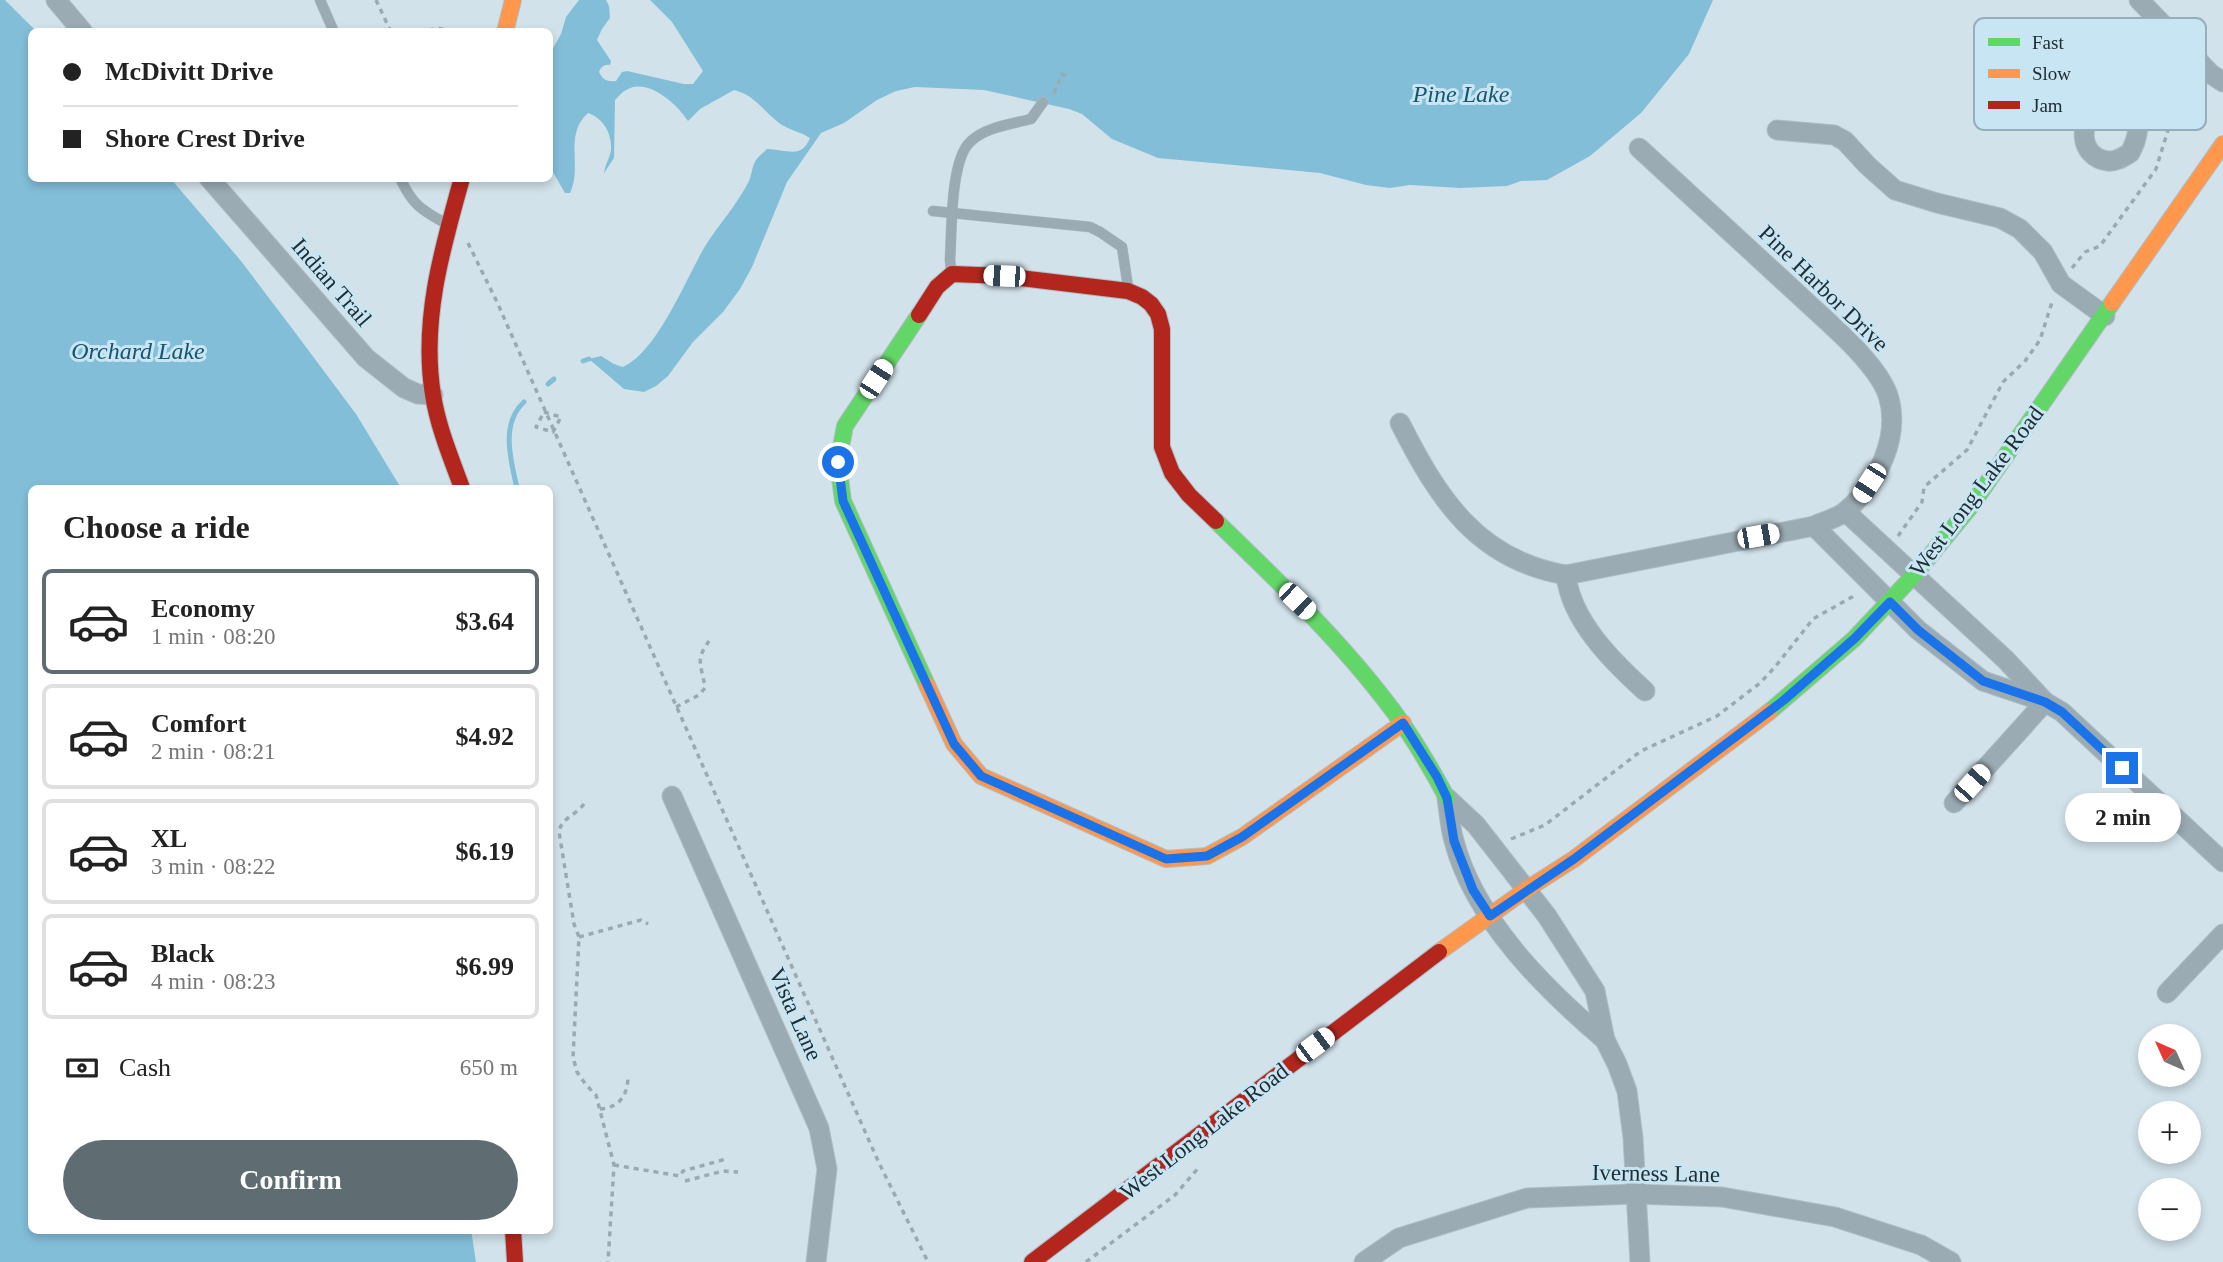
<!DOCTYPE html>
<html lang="en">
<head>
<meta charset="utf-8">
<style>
  body { margin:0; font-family:Georgia,serif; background:#f6f6f6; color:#222; height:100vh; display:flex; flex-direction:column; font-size:26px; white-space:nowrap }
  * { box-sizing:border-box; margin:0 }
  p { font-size:23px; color:#767676 }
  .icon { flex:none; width:38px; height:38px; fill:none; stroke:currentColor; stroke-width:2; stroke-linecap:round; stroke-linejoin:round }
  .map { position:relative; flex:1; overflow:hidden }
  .sheet { position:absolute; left:28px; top:485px; width:525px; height:749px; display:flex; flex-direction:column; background:#fff; border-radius:10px; box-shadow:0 4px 10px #0003 }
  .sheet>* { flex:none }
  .hud { position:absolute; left:28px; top:28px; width:525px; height:154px; border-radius:10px; box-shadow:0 4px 10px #0003; display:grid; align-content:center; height:154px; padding:0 35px; background:#fff }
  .needle { width:46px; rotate:315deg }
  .fabs { position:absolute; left:2138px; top:1024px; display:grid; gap:14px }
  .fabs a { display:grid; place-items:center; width:63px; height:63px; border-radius:50%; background:#fff; box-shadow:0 4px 10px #0003; font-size:35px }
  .end { position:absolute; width:32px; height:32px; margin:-16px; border:9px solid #1a73e8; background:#fff; box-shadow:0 0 0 4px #fff }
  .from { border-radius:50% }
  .bubble { position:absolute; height:49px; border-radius:24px; background:#fff; box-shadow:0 4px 10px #0003; font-size:23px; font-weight:700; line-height:49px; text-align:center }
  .car { position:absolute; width:21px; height:42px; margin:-21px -10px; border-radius:9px; box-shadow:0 0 5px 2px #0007; background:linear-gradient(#fff 24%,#345 0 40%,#fff 0 76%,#345 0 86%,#fff 0) }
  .hud b { display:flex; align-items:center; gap:24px; height:66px; font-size:26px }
  .hud b+b { border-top:2px solid #e0e0e0 }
  .hud i { width:18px; height:18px; background:#222 }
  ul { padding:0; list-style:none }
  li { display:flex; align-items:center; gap:21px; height:105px; margin:0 14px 10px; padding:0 21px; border:4px solid #e0e0e0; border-radius:10px }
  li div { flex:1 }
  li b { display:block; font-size:26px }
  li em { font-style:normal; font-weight:700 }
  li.active { border-color:#5f6c72 }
  li>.icon { width:63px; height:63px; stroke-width:1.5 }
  h2 { padding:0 35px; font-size:32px; line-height:84px }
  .pay { display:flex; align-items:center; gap:18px; height:77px; padding:0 35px; font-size:26px }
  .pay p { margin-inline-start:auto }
  .primary-button { display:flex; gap:14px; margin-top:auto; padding:14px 35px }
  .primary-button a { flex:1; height:80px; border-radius:42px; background:#5f6c72; color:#fff; font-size:28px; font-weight:700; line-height:80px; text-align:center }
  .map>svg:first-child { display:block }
</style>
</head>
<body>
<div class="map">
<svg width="2223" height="1262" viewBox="0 0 2223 1262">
  <rect width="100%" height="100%" fill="#d2e2ea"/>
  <!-- water -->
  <g fill="#83bed9">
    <polygon points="0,0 5,0 36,31 32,32 32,178 171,179 241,261 294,331 356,414 401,488 32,488 32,1230 471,1230 476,1262 0,1262"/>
    <path d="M579 0H606L609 6 610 18 602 29 597 40 611 61 610 65C604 64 601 67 599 72 603 80 607 82 616 81L622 72 627 71 684 84H693L703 71 672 22 650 0H1713L1689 54 1641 113 1590 156 1547 180 1521 181 1507 186 1460 188 1410 185 1390 188 1366 185 1320 173 1158 158 1112 139 1082 114 1069 109 984 90 915 87 896 91 877 100 844 123 821 133 787 182 752 267 740 289 723 312 693 342 668 376 656 386 644 392 624 389 589 359 601 356 614 364 623 367C657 352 686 279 704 248 718 225 737 205 749 181 752 174 752 166 756 160 759 156 764 152 767 149 786 149 801 160 810 138 801 132 789 130 779 123 763 111 755 95 734 90L700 109 688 121C678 105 649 78 628 89 623 91 619 96 615 100L614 158 604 173C605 165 610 157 611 150 612 133 603 118 588 113 563 136 583 165 570 193H565L550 167V54L561 34 566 17Z"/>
  </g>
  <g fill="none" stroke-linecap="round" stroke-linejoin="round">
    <!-- stream -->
    <g stroke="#83bed9" stroke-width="5">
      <polyline points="583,361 589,359"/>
      <polyline points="548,384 554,379"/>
      <path d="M517 488C511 461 500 424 524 402"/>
    </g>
    <defs>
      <g id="lane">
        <polyline points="320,0 334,32"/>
        <path d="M400 178C412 204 421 210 445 223"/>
        <polyline points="933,211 1090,227 1100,232 1122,247 1128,287"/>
        <path d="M951 271 950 259C952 231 950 161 970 142 985 127 1012 124 1031 119L1043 102"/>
      </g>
      <g id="street">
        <polyline points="56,0 83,32"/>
        <polyline points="2139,0 2211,74 2223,82"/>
        <path d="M2133 108C2141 124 2138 138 2130 153 2123 157 2116 162 2108 161 2079 158 2075 118 2104 109 2114 106 2123 107 2133 108L2185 47"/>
        <polyline points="1777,130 1834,135 1845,141 1867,165 1895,190 1937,203 2000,218 2020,229 2043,252 2061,284 2105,316"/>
        <polyline points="209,178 366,358 404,388 418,394 433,395"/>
        <path d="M1400 423C1438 498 1477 560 1566 575L1814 526C1824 521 1839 518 1847 510 1878 483 1901 436 1888 395 1876 361 1826 321 1800 296 1746 247 1693 197 1639 148"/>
        <polyline points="1846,512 2006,660 2044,701"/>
        <polyline points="1814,526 1918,630 1983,681 2045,702 2062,712 2223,862"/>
        <path d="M1566 575C1571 621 1613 662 1645 691"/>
        <polyline points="672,796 819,1128 827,1169 816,1262"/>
        <path d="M1447 798 1476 825 1547 916 1595 991 1605 1040C1544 988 1475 920 1454 841 1450 827 1449 812 1447 798Z"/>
        <polyline points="1954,803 2045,702"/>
        <polyline points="2167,993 2223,934"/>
        <polyline points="1605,1040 1617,1064 1627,1091 1633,1138 1640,1262"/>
        <polyline points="1364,1262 1399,1238 1527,1198 1635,1194 1722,1197 1835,1217 1921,1245 1951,1262"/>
      </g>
      <g id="fast">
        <polyline points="919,315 845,426 838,462 843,501 927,685"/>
        <path d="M1216 521C1279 582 1342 642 1394 712 1414 739 1431 768 1447 798"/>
        <polyline points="1769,712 1854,639 1915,574 1971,506 2112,303"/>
      </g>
      <g id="slow">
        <polyline points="505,32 513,0"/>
        <polyline points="2112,303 2223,144"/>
        <polyline points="927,685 954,744 981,776 1166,859 1207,856 1242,837 1403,723"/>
        <polyline points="1439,952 1527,889 1574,859 1769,712"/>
      </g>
      <g id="jam">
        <path d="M462 178C442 249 421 321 433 395 438 427 451 458 462 488"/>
        <polyline points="919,315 937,287 952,274 1004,276 1128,291 1142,297 1151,304 1158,314 1162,329 1162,447 1172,473 1189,495 1216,521"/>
        <polyline points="513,1230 515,1262"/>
        <polyline points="1032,1262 1439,952"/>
      </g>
    </defs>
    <!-- lane casing -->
    <use href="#lane" stroke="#b0bdc4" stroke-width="11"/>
    <!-- street casing -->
    <use href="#street" stroke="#b0bdc4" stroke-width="21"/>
    <!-- fast casing -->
    <use href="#fast" stroke="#b0bdc4" stroke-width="18"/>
    <!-- slow casing -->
    <use href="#slow" stroke="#b0bdc4" stroke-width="18"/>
    <!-- jam casing -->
    <use href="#jam" stroke="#b0bdc4" stroke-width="18"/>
    <!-- path -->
    <g stroke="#9ba9b0" stroke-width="3.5" stroke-dasharray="5 5" stroke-linecap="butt">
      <polyline points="376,0 391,32"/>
      <polyline points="419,32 438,28 446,30"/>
      <polyline points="1054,93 1062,74 1070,78"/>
      <polyline points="468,243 497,302 879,1163 928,1262"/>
      <polyline points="2072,268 2085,252 2100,246 2156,169 2168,130 2200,86"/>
      <polygon points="544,412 561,417 553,432 536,427"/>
      <polyline points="1898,536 1922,502 1924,487 1967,450 2003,382 2025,361 2040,340 2053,299"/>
      <path d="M676 707 699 695 705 688C701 661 694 661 712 637"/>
      <path d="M584 804C575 816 561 818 559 832L574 924 579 937 573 1057 577 1072 586 1085 596 1095 614 1165 608 1262"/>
      <polyline points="1511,839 1545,825 1641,751 1717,716 1760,683 1775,667 1813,619 1852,597 1856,593"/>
      <polyline points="579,937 641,920 648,924"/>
      <path d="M600 1109C621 1107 628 1094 628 1075"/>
      <polyline points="614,1165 680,1176 683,1171 726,1159"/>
      <polyline points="685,1181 723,1171 738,1172"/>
      <polyline points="1086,1262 1175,1195 1200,1166"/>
    </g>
    <!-- lane -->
    <use href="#lane" stroke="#9aabb3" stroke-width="10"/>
    <!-- street -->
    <use href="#street" stroke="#9aabb3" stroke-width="19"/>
    <!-- fast -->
    <use href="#fast" stroke="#63d668" stroke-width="16"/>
    <!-- slow -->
    <use href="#slow" stroke="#ff974d" stroke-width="16"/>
    <!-- jam -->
    <use href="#jam" stroke="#b3261e" stroke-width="16"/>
  </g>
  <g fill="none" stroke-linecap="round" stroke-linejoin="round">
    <!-- route -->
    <polyline stroke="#1a73e8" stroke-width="9" points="838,462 843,501 954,744 981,776 1166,859 1207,856 1242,837 1403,723 1437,777 1447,798 1454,841 1473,890 1490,916 1574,859 1784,700 1854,639 1890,602 1918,630 1983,681 2045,702 2062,712 2122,768"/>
  </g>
  <g text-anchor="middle" stroke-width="6" stroke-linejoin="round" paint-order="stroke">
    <!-- street labels -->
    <g font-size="23" fill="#212d32" stroke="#c8e5f4">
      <text transform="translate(332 282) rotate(49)" y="8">Indian Trail</text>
      <text transform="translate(1824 288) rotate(44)" y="8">Pine Harbor Drive</text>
      <text transform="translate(1976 491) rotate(-53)" y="8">West Long Lake Road</text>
      <text transform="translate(796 1014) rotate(66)" y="8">Vista Lane</text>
      <text transform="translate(1204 1131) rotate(-38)" y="8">West Long Lake Road</text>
      <text transform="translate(1656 1173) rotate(1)" y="8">Iverness Lane</text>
    </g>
    <!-- water labels -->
    <g font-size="24" font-style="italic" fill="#16556d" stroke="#c8e5f4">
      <text x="1461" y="102">Pine Lake</text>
      <text x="138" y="359">Orchard Lake</text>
    </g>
  </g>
  <!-- legend -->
  <rect x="1974" y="18" width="232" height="112" rx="10" fill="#c8e5f4" stroke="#96aeba" stroke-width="2"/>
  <rect x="1988" y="38" width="32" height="8" fill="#63d668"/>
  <rect x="1988" y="69" width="32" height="9" fill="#ff974d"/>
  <rect x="1988" y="101" width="32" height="8" fill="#b3261e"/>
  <g font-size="19" fill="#212d32">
    <text x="2032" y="49">Fast</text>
    <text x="2032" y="80">Slow</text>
    <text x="2032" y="112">Jam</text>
  </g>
</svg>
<div class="fabs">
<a><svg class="needle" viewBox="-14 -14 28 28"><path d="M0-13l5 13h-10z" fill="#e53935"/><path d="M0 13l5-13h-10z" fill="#767676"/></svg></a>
<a>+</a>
<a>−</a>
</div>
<i class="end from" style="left:838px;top:462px"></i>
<i class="end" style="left:2122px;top:768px"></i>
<div class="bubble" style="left:2065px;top:793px;width:116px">2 min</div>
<i class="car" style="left:1004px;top:276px;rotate:272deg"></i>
<i class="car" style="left:876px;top:379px;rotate:33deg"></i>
<i class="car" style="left:1869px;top:483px;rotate:213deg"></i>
<i class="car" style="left:1758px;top:536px;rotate:80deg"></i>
<i class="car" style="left:1297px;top:601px;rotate:134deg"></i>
<i class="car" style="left:1972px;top:783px;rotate:42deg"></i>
<i class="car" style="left:1315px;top:1045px;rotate:53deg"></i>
<div class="hud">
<b><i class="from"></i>McDivitt Drive</b>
<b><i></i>Shore Crest Drive</b>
</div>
<section class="sheet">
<h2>Choose a ride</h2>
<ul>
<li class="active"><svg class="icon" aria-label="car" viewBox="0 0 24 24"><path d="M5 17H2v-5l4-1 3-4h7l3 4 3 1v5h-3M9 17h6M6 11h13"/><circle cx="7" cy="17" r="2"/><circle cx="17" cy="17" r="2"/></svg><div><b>Economy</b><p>1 min · 08:20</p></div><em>$3.64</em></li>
<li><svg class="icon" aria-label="car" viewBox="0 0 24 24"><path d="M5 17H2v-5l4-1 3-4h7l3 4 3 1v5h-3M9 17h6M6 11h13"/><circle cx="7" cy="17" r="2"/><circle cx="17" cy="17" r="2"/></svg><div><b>Comfort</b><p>2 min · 08:21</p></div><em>$4.92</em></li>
<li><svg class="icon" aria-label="car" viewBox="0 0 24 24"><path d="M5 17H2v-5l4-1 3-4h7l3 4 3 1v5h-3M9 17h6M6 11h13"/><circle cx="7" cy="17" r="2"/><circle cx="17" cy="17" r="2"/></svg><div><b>XL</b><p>3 min · 08:22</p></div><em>$6.19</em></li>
<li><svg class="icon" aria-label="car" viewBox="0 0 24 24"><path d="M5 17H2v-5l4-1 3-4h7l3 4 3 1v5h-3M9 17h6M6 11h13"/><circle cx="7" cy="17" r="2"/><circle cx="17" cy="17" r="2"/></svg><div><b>Black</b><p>4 min · 08:23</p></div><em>$6.99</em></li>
</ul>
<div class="pay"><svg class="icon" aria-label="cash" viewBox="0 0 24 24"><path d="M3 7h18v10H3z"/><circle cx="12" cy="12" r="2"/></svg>Cash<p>650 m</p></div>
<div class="primary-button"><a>Confirm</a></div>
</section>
</div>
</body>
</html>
